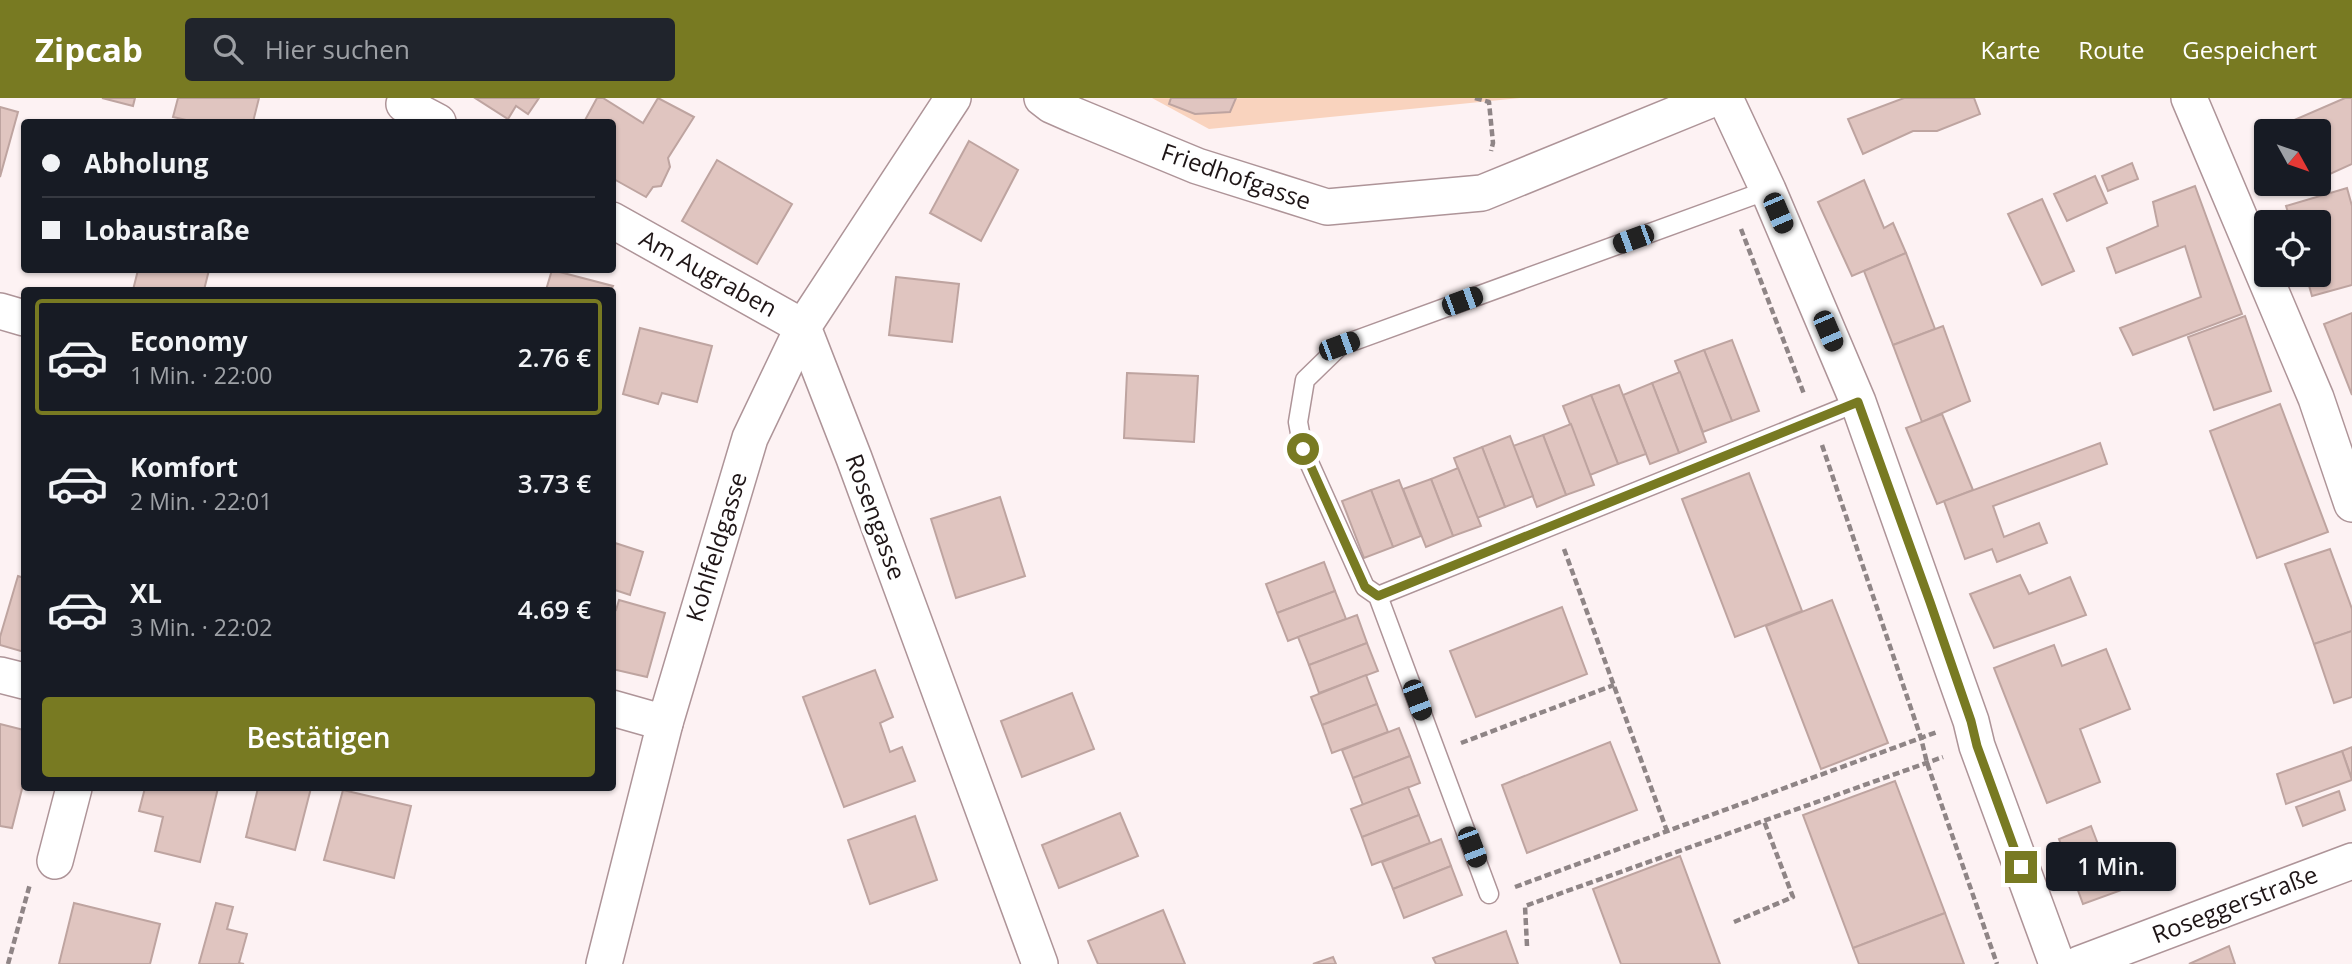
<!DOCTYPE html>
<html lang="de">
<head>
<meta charset="utf-8">
<style>
  body { margin:0; font-family:"Open Sans",sans-serif; background:#20242c; color:#f1f3f6; height:100vh; display:flex; flex-direction:column; font-size:26px; white-space:nowrap }
  * { box-sizing:border-box; margin:0 }
  p { font-size:23px; color:#9ea1a6 }
  .icon { flex:none; width:38px; height:38px; fill:none; stroke:currentColor; stroke-width:2; stroke-linecap:round; stroke-linejoin:round }
  .map { position:relative; flex:1; overflow:hidden }
  .side { position:absolute; left:21px; top:189px; width:595px; height:504px; display:flex; flex-direction:column; background:#171b24; border-radius:7px; box-shadow:0 2px 5px #0004 }
  .side>* { flex:none }
  .guide { position:absolute; left:21px; top:21px; width:595px; height:154px; border-radius:7px; box-shadow:0 2px 5px #0004; display:grid; align-content:center; height:154px; padding:0 21px; background:#171b24 }
  .needle { width:46px; rotate:130deg }
  .fabs { position:absolute; left:2254px; top:21px; display:grid; gap:14px }
  .fabs a { display:grid; place-items:center; width:77px; height:77px; border-radius:7px; background:#171b24; box-shadow:0 2px 5px #0004; font-size:35px }
  .end { position:absolute; width:32px; height:32px; margin:-16px; border:9px solid #787a22; background:#fff; box-shadow:0 0 0 4px #fff }
  .from { border-radius:50% }
  .bubble { position:absolute; height:49px; border-radius:7px; background:#171b24; box-shadow:0 2px 5px #0004; font-size:23px; font-weight:600; line-height:49px; text-align:center }
  .car { position:absolute; width:21px; height:42px; margin:-21px -10px; border-radius:9px; box-shadow:0 0 5px 2px #0007; background:linear-gradient(#222 24%,#8ab4d8 0 40%,#222 0 76%,#8ab4d8 0 86%,#222 0) }
  .guide b { display:flex; align-items:center; gap:24px; height:66px; font-size:26px }
  .guide b+b { border-top:2px solid #363941 }
  .guide i { width:18px; height:18px; background:#f1f3f6 }
  ul { padding:12px 0 0; list-style:none }
  li { display:flex; align-items:center; gap:21px; height:116px; margin:0 14px 10px; padding:0 7px; border:4px solid transparent; border-radius:7px }
  li div { flex:1 }
  li b { display:block; font-size:26px }
  li em { font-style:normal; font-weight:600 }
  li.active { border-color:#787a22 }
  li>.icon { width:63px; height:63px; stroke-width:1.5 }
  .cta { display:flex; gap:14px; margin-top:auto; padding:14px 21px }
  .cta a { flex:1; height:80px; border-radius:7px; background:#787a22; color:#fff; font-size:28px; font-weight:600; line-height:80px; text-align:center }
  header { display:flex; align-items:center; gap:42px; box-sizing:border-box; height:98px; padding:0 35px; background:#787a22; color:#fff }
  header strong { font-size:33px }
  nav { display:flex; gap:38px; margin-inline-start:auto; font-size:24px }
  .search { width:490px; height:63px; background:#20242c; display:flex; align-items:center; gap:18px; box-sizing:border-box; padding:0 24px; border-radius:7px; color:#9ea1a6; font-size:26px }
  .map>svg:first-child { display:block }
</style>
</head>
<body>
<header>
<strong>Zipcab</strong>
<div class="search"><svg class="icon" aria-label="search" viewBox="0 0 24 24"><circle cx="10" cy="10" r="6"/><path d="M15 15l6 6"/></svg>Hier suchen</div>
<nav><a>Karte</a><a>Route</a><a>Gespeichert</a></nav>
</header>
<div class="map">
<svg width="2352" height="866" viewBox="0 0 2352 866">
  <rect width="100%" height="100%" fill="#fdf2f3"/>
  <!-- green -->
  <polygon fill="#f9d3be" points="1152,0 1520,0 1209,31"/>
  <!-- building -->
  <g fill="#e0c5c0" stroke="#bea4a0" stroke-width="2">
    <polygon points="102,0 135,0 133,8"/>
    <polygon points="178,0 259,0 253,24 195,24 173,19"/>
    <polygon points="475,0 539,0 528,16 516,8 508,21"/>
    <polygon points="597,0 603,0 643,25 658,0 694,19 668,60 670,69 661,88 653,89 646,99 612,80 612,24 584,24"/>
    <polygon points="1171,0 1236,0 1230,14 1195,16 1169,6"/>
    <polygon points="1904,0 1974,0 1980,16 1937,33 1913,33 1863,56 1848,21"/>
    <polygon points="2345,0 2352,0 2352,66 2319,81 2319,33 2286,33 2283,27"/>
    <polygon points="0,9 18,14 0,79"/>
    <polygon points="969,43 1018,72 981,143 930,115"/>
    <polygon points="717,62 792,106 757,166 682,123"/>
    <polygon points="2132,65 2138,81 2108,93 2102,78"/>
    <polygon points="2095,78 2107,105 2067,123 2054,96"/>
    <polygon points="1864,82 1884,130 1893,125 1906,155 1852,178 1818,104"/>
    <polygon points="2195,88 2242,216 2133,257 2120,230 2201,199 2185,148 2116,175 2107,150 2158,128 2153,104"/>
    <polygon points="2347,90 2352,108 2352,187 2312,198 2306,177 2319,177 2319,124 2291,124 2286,108"/>
    <polygon points="2042,101 2074,173 2042,187 2008,116"/>
    <polygon points="1906,155 1935,231 1893,247 1864,173"/>
    <polygon points="138,172 209,172 204,192 133,192"/>
    <polygon points="552,172 613,188 611,192 546,192"/>
    <polygon points="896,179 959,186 952,244 889,237"/>
    <polygon points="2352,215 2352,297 2324,226"/>
    <polygon points="2245,218 2271,293 2214,312 2188,239"/>
    <polygon points="1943,228 1970,303 1922,324 1893,247"/>
    <polygon points="640,230 712,248 697,304 662,295 658,306 623,296"/>
    <polygon points="1732,242 1759,313 1732,323 1704,252"/>
    <polygon points="1704,252 1732,323 1703,334 1675,263"/>
    <polygon points="1680,274 1706,344 1679,355 1652,285"/>
    <polygon points="1127,275 1198,278 1194,344 1124,340"/>
    <polygon points="1652,285 1679,355 1650,366 1623,297"/>
    <polygon points="1619,287 1646,356 1618,366 1591,297"/>
    <polygon points="1591,297 1618,366 1590,377 1563,308"/>
    <polygon points="2280,306 2328,434 2257,460 2210,333"/>
    <polygon points="1942,316 1973,392 1937,406 1906,330"/>
    <polygon points="1571,326 1594,387 1566,397 1543,337"/>
    <polygon points="1543,337 1566,397 1537,409 1513,348"/>
    <polygon points="1510,338 1533,398 1505,409 1482,349"/>
    <polygon points="2100,345 2107,366 1993,408 2004,439 2039,425 2047,445 1997,464 1992,451 1965,461 1944,403"/>
    <polygon points="1482,349 1505,409 1477,420 1454,360"/>
    <polygon points="1458,370 1481,428 1453,438 1431,381"/>
    <polygon points="1749,375 1802,513 1735,539 1682,401"/>
    <polygon points="1431,381 1453,438 1426,449 1403,391"/>
    <polygon points="1399,382 1421,438 1393,449 1371,392"/>
    <polygon points="1371,392 1393,449 1364,460 1342,403"/>
    <polygon points="1000,399 1025,478 956,500 931,421"/>
    <polygon points="612,444 643,454 630,497 612,491"/>
    <polygon points="2330,451 2352,511 2352,533 2314,546 2285,466"/>
    <polygon points="1324,464 1335,493 1277,515 1266,486"/>
    <polygon points="2020,477 2029,496 2070,479 2086,517 1994,550 1970,496"/>
    <polygon points="18,478 24,480 24,554 0,547 0,539"/>
    <polygon points="1335,493 1346,521 1288,543 1277,515"/>
    <polygon points="619,502 665,515 647,579 612,571 612,511 616,512"/>
    <polygon points="1832,502 1888,645 1821,671 1766,528"/>
    <polygon points="1562,509 1587,576 1476,619 1450,553"/>
    <polygon points="1357,517 1367,545 1309,567 1298,539"/>
    <polygon points="2352,533 2352,599 2334,605 2314,546"/>
    <polygon points="1367,545 1378,573 1319,595 1309,567"/>
    <polygon points="2054,547 2062,568 2106,551 2130,611 2080,631 2100,684 2047,705 1994,570"/>
    <polygon points="875,572 893,619 880,625 890,654 902,649 915,683 844,709 803,599"/>
    <polygon points="1366,577 1377,606 1322,627 1311,599"/>
    <polygon points="1072,595 1094,651 1022,679 1001,623"/>
    <polygon points="1377,606 1388,634 1332,655 1322,627"/>
    <polygon points="0,626 24,632 24,683 12,730 0,728"/>
    <polygon points="1399,630 1410,658 1353,680 1342,652"/>
    <polygon points="1610,644 1637,712 1527,755 1502,687"/>
    <polygon points="2352,649 2352,681 2342,653"/>
    <polygon points="2342,653 2352,682 2286,706 2277,676"/>
    <polygon points="1410,658 1420,685 1363,707 1353,680"/>
    <polygon points="1895,683 1945,815 1853,850 1803,717"/>
    <polygon points="1408,689 1419,717 1362,739 1351,711"/>
    <polygon points="145,690 218,690 200,764 155,753 163,719 139,713"/>
    <polygon points="258,690 311,690 295,752 246,739"/>
    <polygon points="343,692 411,708 394,780 324,762"/>
    <polygon points="2339,693 2345,712 2303,728 2296,709"/>
    <polygon points="1120,715 1138,758 1059,790 1042,747"/>
    <polygon points="1419,717 1430,745 1372,767 1362,739"/>
    <polygon points="915,718 937,782 870,806 848,742"/>
    <polygon points="2091,728 2104,762 2140,749 2152,781 2083,806 2059,741"/>
    <polygon points="1441,741 1451,768 1393,791 1382,764"/>
    <polygon points="1680,758 1720,866 1621,866 1593,791"/>
    <polygon points="1451,768 1462,797 1404,820 1393,791"/>
    <polygon points="74,805 160,826 150,866 59,866"/>
    <polygon points="216,805 233,809 227,831 247,836 239,865 244,866 199,866"/>
    <polygon points="1163,812 1185,866 1098,866 1088,843"/>
    <polygon points="1945,815 1964,866 1859,866 1853,850"/>
    <polygon points="1506,833 1518,866 1436,866 1433,860"/>
    <polygon points="2229,848 2235,866 2189,866"/>
    <polygon points="1333,859 1336,866 1313,866"/>
  </g>
  <g fill="none" stroke-linecap="round" stroke-linejoin="round">
    <defs>
      <g id="lane">
        <polyline points="1378,498 1858,304"/>
        <polyline points="1489,796 1378,498 1365,489 1303,351 1298,324 1305,282 1340,248 1768,92"/>
      </g>
      <g id="street">
        <polyline points="953,0 803,229 854,360 1040,866"/>
        <polyline points="1042,0 1051,7 1076,18 1197,68 1327,109 1482,95 1715,0"/>
        <polyline points="1725,0 1768,92 1858,304 1971,623 1977,648 2057,866"/>
        <polyline points="2189,0 2316,300 2352,406"/>
        <polyline points="404,6 438,24"/>
        <polyline points="612,122 803,229 750,340 665,625 612,610"/>
        <polyline points="0,213 24,220"/>
        <polyline points="0,577 24,583"/>
        <polyline points="55,763 74,690"/>
        <polyline points="604,866 665,625"/>
        <polyline points="2079,866 2352,763"/>
      </g>
    </defs>
    <!-- lane casing -->
    <use href="#lane" stroke="#ae9498" stroke-width="21"/>
    <!-- street casing -->
    <use href="#street" stroke="#ae9498" stroke-width="38"/>
    <!-- path -->
    <g stroke="#8f8586" stroke-width="4.5" stroke-dasharray="7 3.5" stroke-linecap="butt">
      <polyline points="1475,0 1489,4 1493,45 1491,53"/>
      <polyline points="1741,131 1804,296"/>
      <polyline points="1822,347 1921,640 1927,665 1997,866"/>
      <polyline points="1564,451 1667,733"/>
      <polyline points="1461,645 1614,587"/>
      <polyline points="1515,789 1937,634"/>
      <polyline points="1734,824 1793,799 1764,723"/>
      <polyline points="1527,848 1525,808 1943,659"/>
      <polyline points="8,866 30,786"/>
    </g>
    <!-- lane -->
    <use href="#lane" stroke="#fff" stroke-width="18"/>
    <!-- street -->
    <use href="#street" stroke="#fff" stroke-width="35"/>
  </g>
  <g fill="none" stroke-linecap="round" stroke-linejoin="round">
    <!-- route -->
    <polyline stroke="#787a22" stroke-width="9" points="1303,351 1365,489 1378,498 1858,304 1930,504 1971,623 1977,648 2021,769"/>
  </g>
  <g text-anchor="middle" stroke-width="7" stroke-linejoin="round" paint-order="stroke">
    <!-- street labels -->
    <g font-size="24" fill="#1e1516" stroke="#fff">
      <text transform="translate(1236 79) rotate(19)" y="8">Friedhofgasse</text>
      <text transform="translate(708 176) rotate(29)" y="8">Am Augraben</text>
      <text transform="translate(875 419) rotate(70)" y="8">Rosengasse</text>
      <text transform="translate(717 449) rotate(-73)" y="8">Kohlfeldgasse</text>
      <text transform="translate(2235 807) rotate(-21)" y="8">Roseggerstraße</text>
    </g>
  </g>
</svg>
<div class="fabs">
<a><svg class="needle" viewBox="-14 -14 28 28"><path d="M0-13l5 13h-10z" fill="#e53935"/><path d="M0 13l5-13h-10z" fill="#9ea1a6"/></svg></a>
<a><svg class="icon" aria-label="locate" viewBox="0 0 24 24"><circle cx="12" cy="12" r="6"/><path d="M12 2v4M12 18v4M2 12h4M18 12h4"/></svg></a>
</div>
<i class="end from" style="left:1303px;top:351px"></i>
<i class="end" style="left:2021px;top:769px"></i>
<div class="bubble" style="left:2046px;top:744px;width:130px">1 Min.</div>
<i class="car" style="left:1778px;top:115px;rotate:157deg"></i>
<i class="car" style="left:1633px;top:141px;rotate:250deg"></i>
<i class="car" style="left:1462px;top:203px;rotate:70deg"></i>
<i class="car" style="left:1828px;top:233px;rotate:157deg"></i>
<i class="car" style="left:1339px;top:248px;rotate:70deg"></i>
<i class="car" style="left:1417px;top:602px;rotate:159deg"></i>
<i class="car" style="left:1472px;top:749px;rotate:159deg"></i>
<div class="guide">
<b><i class="from"></i>Abholung</b>
<b><i></i>Lobaustraße</b>
</div>
<section class="side">
<ul>
<li class="active"><svg class="icon" aria-label="car" viewBox="0 0 24 24"><path d="M5 17H2v-5l4-1 3-4h7l3 4 3 1v5h-3M9 17h6M6 11h13"/><circle cx="7" cy="17" r="2"/><circle cx="17" cy="17" r="2"/></svg><div><b>Economy</b><p>1 Min. · 22:00</p></div><em>2.76 €</em></li>
<li><svg class="icon" aria-label="car" viewBox="0 0 24 24"><path d="M5 17H2v-5l4-1 3-4h7l3 4 3 1v5h-3M9 17h6M6 11h13"/><circle cx="7" cy="17" r="2"/><circle cx="17" cy="17" r="2"/></svg><div><b>Komfort</b><p>2 Min. · 22:01</p></div><em>3.73 €</em></li>
<li><svg class="icon" aria-label="car" viewBox="0 0 24 24"><path d="M5 17H2v-5l4-1 3-4h7l3 4 3 1v5h-3M9 17h6M6 11h13"/><circle cx="7" cy="17" r="2"/><circle cx="17" cy="17" r="2"/></svg><div><b>XL</b><p>3 Min. · 22:02</p></div><em>4.69 €</em></li>
</ul>
<div class="cta"><a>Bestätigen</a></div>
</section>
</div>
</body>
</html>
